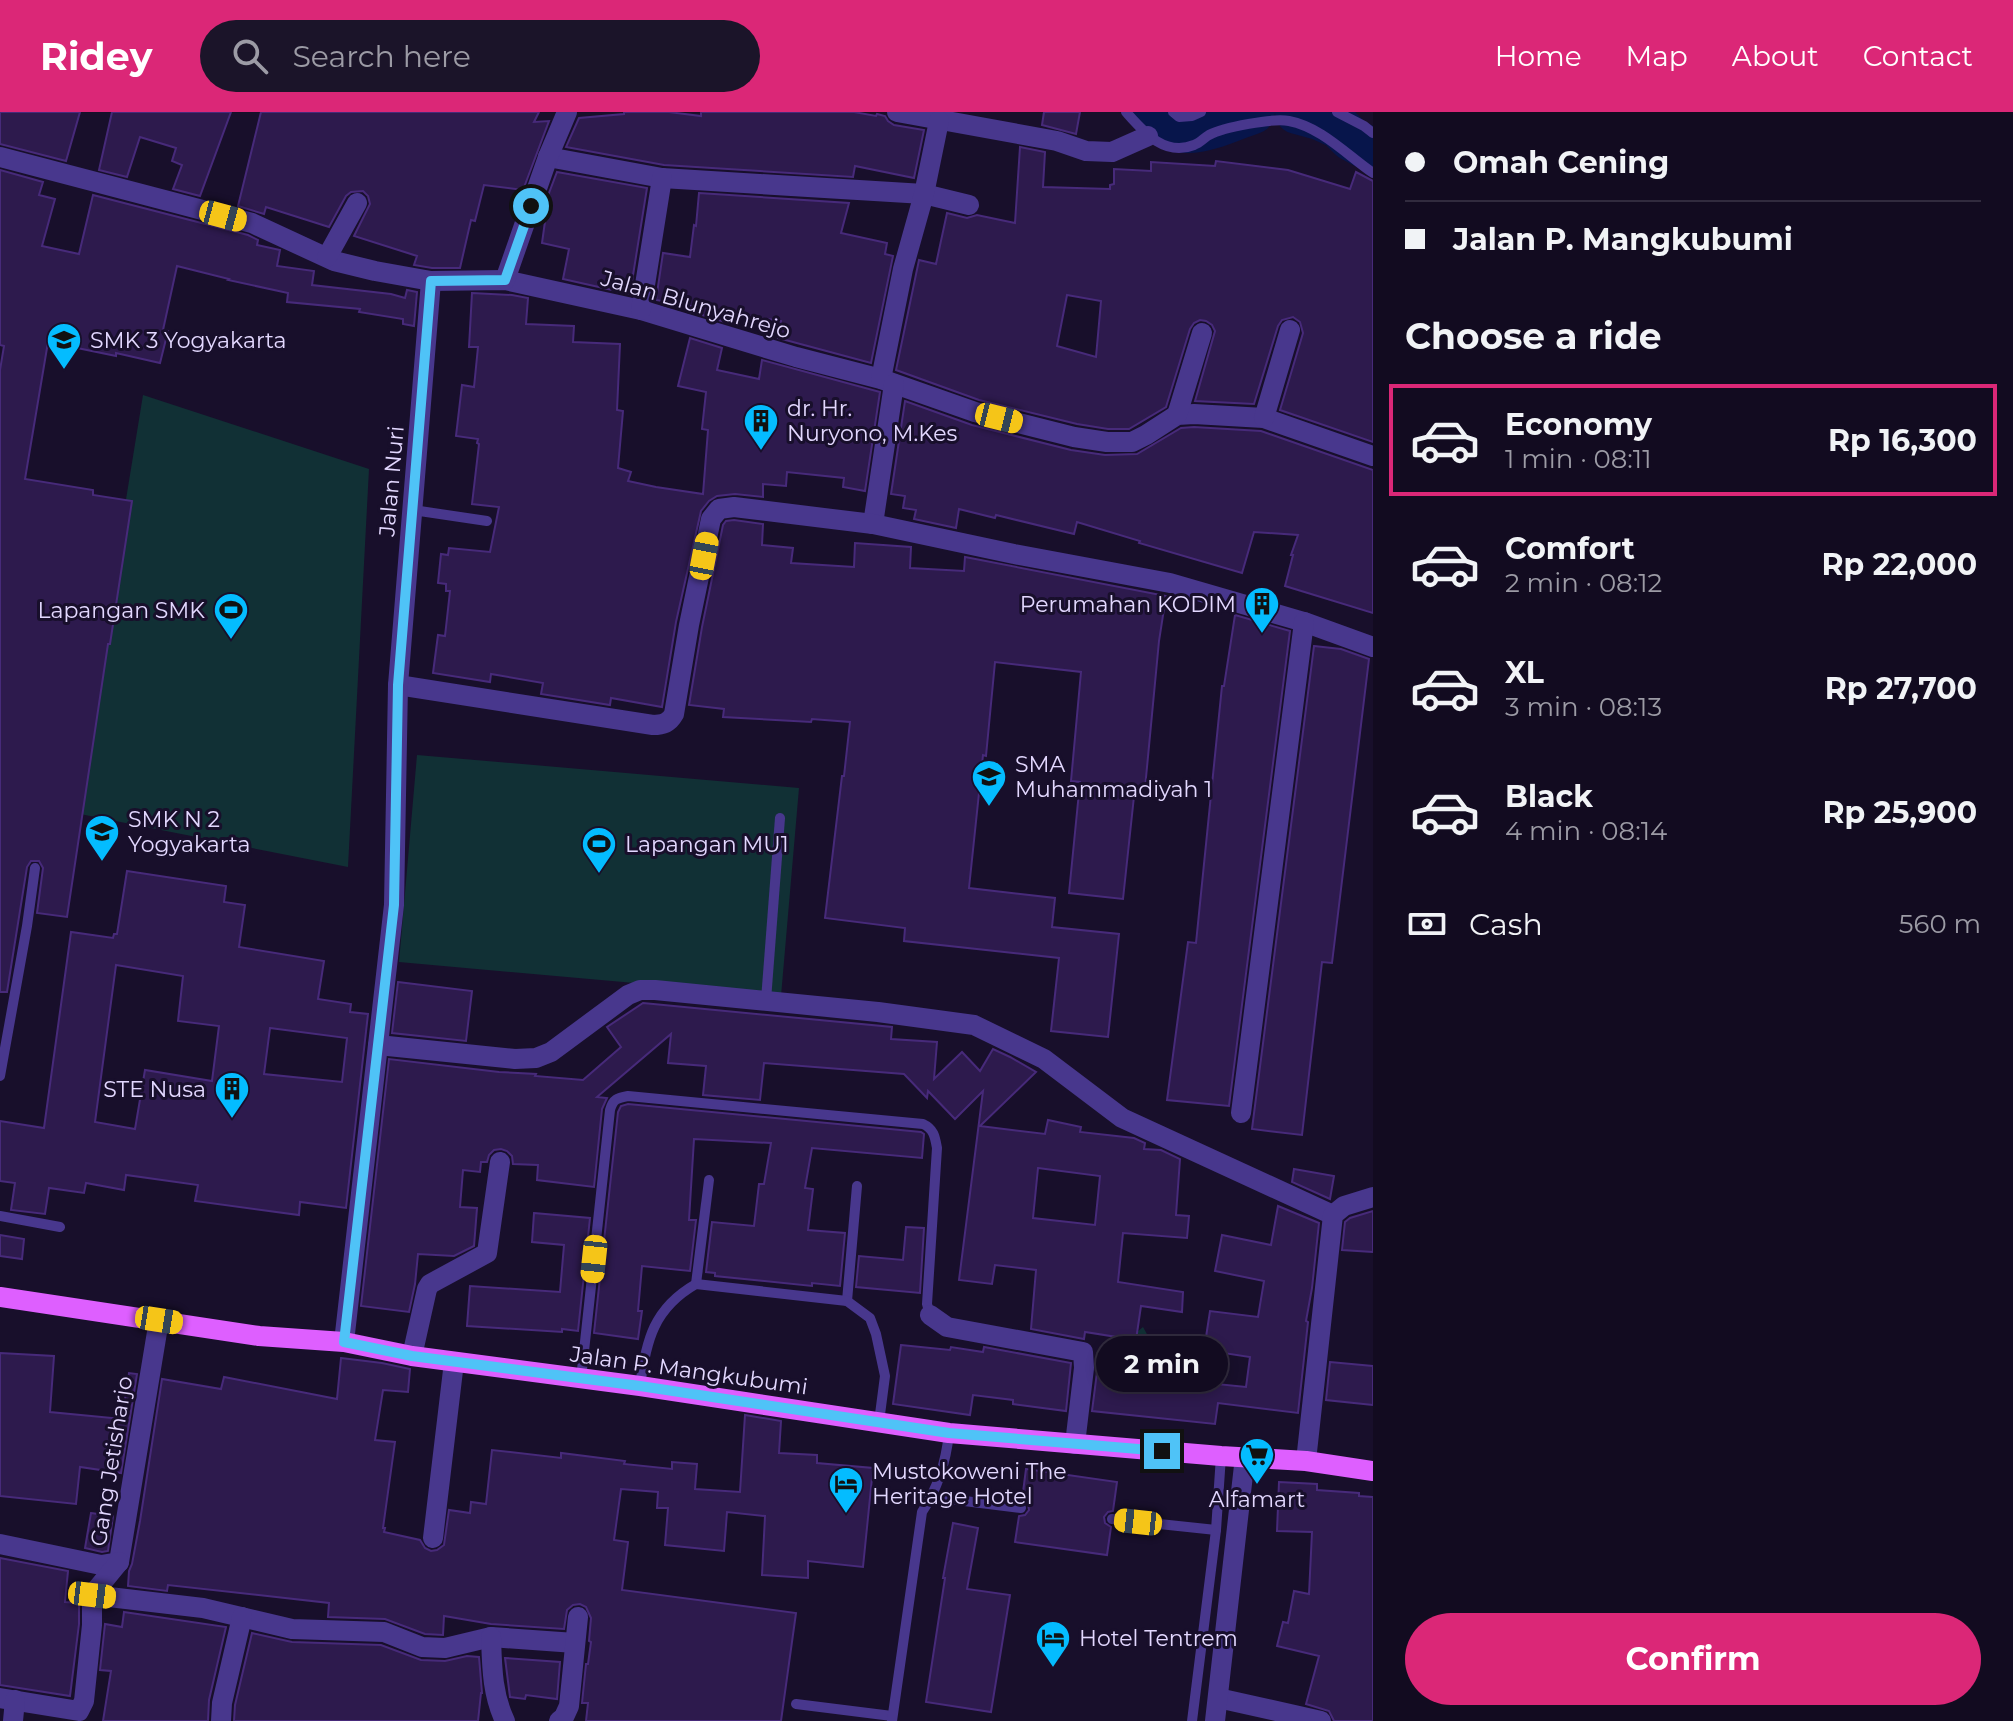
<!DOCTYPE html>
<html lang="en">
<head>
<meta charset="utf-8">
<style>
  body { margin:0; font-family:Montserrat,sans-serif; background:#1b1429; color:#f1f3f6; height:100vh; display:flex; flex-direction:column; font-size:30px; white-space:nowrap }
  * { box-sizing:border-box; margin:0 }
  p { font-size:26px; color:#9c9ba5 }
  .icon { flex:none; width:44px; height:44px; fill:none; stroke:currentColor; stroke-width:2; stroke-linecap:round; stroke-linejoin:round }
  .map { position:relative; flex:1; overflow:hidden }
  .sheet { display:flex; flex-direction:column; background:#120b20; width:640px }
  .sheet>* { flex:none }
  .top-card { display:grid; align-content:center; height:176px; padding:0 32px; background:#120b20 }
  .end { position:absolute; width:36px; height:36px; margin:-18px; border:10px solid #4fc3f7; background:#111; box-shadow:0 0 0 4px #111 }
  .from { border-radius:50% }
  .bubble { position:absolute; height:56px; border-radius:28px; background:#120b20; box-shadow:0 4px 12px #0003,0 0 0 2px #312b3e; font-size:26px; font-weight:700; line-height:56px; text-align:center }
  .car { position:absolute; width:24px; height:48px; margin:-24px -12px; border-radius:10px; box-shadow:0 0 6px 2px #0007; background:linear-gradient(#f5c518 24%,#345 0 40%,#f5c518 0 76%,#345 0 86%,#f5c518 0) }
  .top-card b { display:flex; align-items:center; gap:28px; height:76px; font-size:30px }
  .top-card b+b { border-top:2px solid #312b3e }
  .top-card i { width:20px; height:20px; background:#f1f3f6 }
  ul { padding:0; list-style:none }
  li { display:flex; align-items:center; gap:24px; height:112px; margin:0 16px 12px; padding:0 16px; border:4px solid transparent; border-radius:0px }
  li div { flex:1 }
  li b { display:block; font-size:30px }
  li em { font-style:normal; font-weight:700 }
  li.active { border-color:#db2777 }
  li>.icon { width:72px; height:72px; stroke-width:1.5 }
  h2 { padding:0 32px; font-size:36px; line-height:96px }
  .pay { display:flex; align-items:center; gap:20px; height:88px; padding:0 32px; font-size:30px }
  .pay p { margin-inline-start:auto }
  .button { display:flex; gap:16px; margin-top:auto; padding:16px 32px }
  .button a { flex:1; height:92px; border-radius:48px; background:#db2777; color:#fff; font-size:32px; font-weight:700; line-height:92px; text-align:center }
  header { display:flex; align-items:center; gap:48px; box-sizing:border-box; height:112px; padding:0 40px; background:#db2777; color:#fff }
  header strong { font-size:38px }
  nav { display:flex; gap:44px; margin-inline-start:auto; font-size:28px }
  .search { width:560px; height:72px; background:#1b1429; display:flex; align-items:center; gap:20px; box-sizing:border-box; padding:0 28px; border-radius:44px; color:#9c9ba5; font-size:30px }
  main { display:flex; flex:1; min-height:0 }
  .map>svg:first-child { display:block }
</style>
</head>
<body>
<header>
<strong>Ridey</strong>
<div class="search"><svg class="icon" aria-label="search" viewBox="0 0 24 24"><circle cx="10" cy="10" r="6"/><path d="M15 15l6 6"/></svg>Search here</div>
<nav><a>Home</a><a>Map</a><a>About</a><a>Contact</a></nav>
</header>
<main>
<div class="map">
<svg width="1373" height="1609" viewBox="0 0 1373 1609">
  <rect width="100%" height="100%" fill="#180f2b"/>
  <!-- green -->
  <g fill="#113035">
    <polygon points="143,283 369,357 348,755 75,701"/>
    <polygon points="417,643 799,676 781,884 399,850"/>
    <polygon points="1143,1215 1148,1224 1154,1225 1166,1242 1161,1259 1145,1259 1127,1248 1130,1226"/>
  </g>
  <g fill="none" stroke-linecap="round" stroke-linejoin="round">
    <!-- river -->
    <g stroke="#07154b" stroke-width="44">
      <path d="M1149 0C1181 36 1216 12 1253 0"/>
      <polyline points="1297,0 1319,6 1339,15 1351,27 1373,39"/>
    </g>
  </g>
  <!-- building -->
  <g fill="#2d1a4d" stroke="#472a7a" stroke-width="2" fill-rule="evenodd">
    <polygon points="0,0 80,0 66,49 0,32"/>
    <polygon points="112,0 231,0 200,84 173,77 182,53 172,49 176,36 140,25 127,65 99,58"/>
    <polygon points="261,0 539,0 534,10 549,9 523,78 484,73 475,109 471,108 460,156 432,156 414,153 417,144 354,124 370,92 368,84 363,79 351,80 346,84 329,115 266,95 264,102 238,94"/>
    <polygon points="624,0 669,0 701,4 701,0 854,0 876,4 877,2 885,4 888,9 894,13 924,18 914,66 855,54 853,65 664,53 566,35 579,6 624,2"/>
    <polygon points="1044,0 1080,0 1076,22 1042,13"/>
    <path d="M1020 35 1045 40 1043 75 1110 77V73L1114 72V57L1151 59V50L1215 54 1216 49 1288 58 1350 77 1356 60 1373 69V330L1280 298 1303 221 1300 210 1293 205 1282 208 1278 214 1254 292 1195 289 1215 219 1212 213 1206 209 1200 208 1194 211 1190 217 1166 295 1129 317H1108L1077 312 979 288 896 258 919 148 936 152 947 101 967 106 977 103 1015 111ZM1067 183 1101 189 1096 245 1057 234Z"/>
    <polygon points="0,58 43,70 39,83 55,87 42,134 79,142 93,83 248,123 258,128 257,133 280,138 277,154 314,159 312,173 391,182 405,186 407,178 417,180 414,214 403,212 403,207 359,200 360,197 287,190 288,181 228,168 229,167 177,154 163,218 168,219 160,251 116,241 116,244 48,230 25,367 93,378 93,383 132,389 110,532 108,532 67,805 37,801 43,756 39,749 31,749 27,755 7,880 0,880 0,258 4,234 0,233"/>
    <polygon points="557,60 647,76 630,182 563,167 569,137 542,131 549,81"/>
    <polygon points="699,81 849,91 841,121 887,131 885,142 893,144 871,251 778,226 781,209 731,201 728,211 696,201 697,195 656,188 663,141 690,145 694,113 696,114"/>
    <polygon points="472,181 512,183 528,186 526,212 574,214 573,230 620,232 617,298 623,299 618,356 631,360 628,369 656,375 703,382 708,318 702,317 706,280 678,274 690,226 722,236 717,258 759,267 762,248 880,280 865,379 843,375 844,366 787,360 786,374 763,372 763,385 735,382 717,384 709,389 701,399 676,510 662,595 611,586 610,593 541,582 543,571 491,562 490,570 433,561 438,523 445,524 450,479 446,479 446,472 438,471 441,442 448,443 449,436 490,440 499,395 472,392 479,332 477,331 478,327 456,324 462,273 474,275 478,235 469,235"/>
    <polygon points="905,289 972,313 1071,338 1105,343 1137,342 1181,316 1194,315 1261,319 1373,358 1373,501 1285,474 1293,443 1291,443 1298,423 1254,420 1242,461 1139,431 1140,429 1077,410 1074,422 996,403 995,406 959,397 956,416 914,407 916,398 903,396 905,384 891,382"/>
    <polygon points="734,408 763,412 762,433 793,436 791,451 854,455 855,431 911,435 910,456 964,459 965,445 1166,484 1159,529 1145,676 1135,675 1123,787 1069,781 1080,670 1071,669 1081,560 995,550 986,644 983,643 969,776 1055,786 1052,815 1119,822 1108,925 1051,919 1059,846 904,829 905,816 825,806 842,664 844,664 850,610 812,607 811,610 723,605 724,597 689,593 702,515 723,413 726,409"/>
    <polygon points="1235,503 1290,519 1229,994 1167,988 1188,830 1196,831 1222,574 1224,574"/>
    <polygon points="1314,534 1341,537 1369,547 1332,851 1322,850 1302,1023 1252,1017"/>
    <path d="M127 759 226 774 224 790 245 793 239 835 324 849 318 887 351 892 350 900 368 902 346 1096 300 1090 299 1103 195 1089 198 1073 126 1063 124 1078 86 1071 84 1081 49 1076 45 1102 11 1098 15 1071 0 1069V1009L44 1016 71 820 113 826 114 822H117ZM116 853 183 864 178 909 219 914 212 969 145 958 135 1017 95 1010ZM270 916 347 926 342 970 264 962Z"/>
    <polygon points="398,870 472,879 466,929 392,921"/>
    <path d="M643 891 892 915 891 927 937 930 934 967 962 940 980 959 993 937 1010 945 1036 960 980 1014 1045 1022 1048 1008 1081 1015 1080 1020 1134 1026 1145 1031 1144 1037 1161 1038 1180 1047 1176 1103 1189 1104 1187 1126 1123 1121 1118 1170 1183 1180 1182 1200 1141 1194 1136 1228 1085 1220 1084 1227 1031 1217 1036 1158 995 1153 992 1172 959 1168 983 979 955 1007 928 979 927 986 904 962 764 951 760 988 703 983 706 954 668 951 671 922 597 985 607 986 602 997 594 1075 537 1068 538 1053 513 1052 512 1044 507 1039 501 1037 494 1038 489 1043 487 1050H481L480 1060 463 1058 460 1095 477 1096 474 1134 454 1144 418 1142 415 1172 409 1200 361 1194 389 947 499 960 536 962 535 964 583 968 621 935 607 915ZM1038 1056 1100 1064 1095 1113 1033 1106Z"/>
    <polygon points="628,992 921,1020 924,1022 922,1046 812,1036 805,1076 813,1077 808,1118 845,1121 840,1174 812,1171 812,1174 715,1164 715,1161 706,1160 712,1110 754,1114 759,1072 764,1072 771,1031 694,1027 689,1108 696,1108 690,1159 642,1154 638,1199 642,1199 638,1227 594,1221 618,1000 621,994"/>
    <polygon points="1294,1057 1334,1064 1330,1087 1292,1070"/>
    <polygon points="1278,1094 1319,1111 1312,1176 1306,1209 1308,1210 1298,1301 1218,1291 1215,1312 1092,1299 1097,1260 1246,1275 1250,1245 1204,1238 1210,1199 1258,1205 1264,1169 1215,1159 1222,1123 1271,1133"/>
    <polygon points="1373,1099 1373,1140 1342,1138 1345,1110 1350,1106"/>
    <polygon points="534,1101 590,1106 578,1219 562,1217 562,1220 467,1214 470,1174 560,1180 564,1133 532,1130"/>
    <polygon points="906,1115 924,1116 920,1181 856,1175 859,1144 903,1148"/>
    <polygon points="0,1123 24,1127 22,1147 0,1144"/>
    <polygon points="901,1233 950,1238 951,1235 983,1240 984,1235 1071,1251 1066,1299 1013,1292 1013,1288 973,1283 970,1303 893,1292"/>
    <polygon points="0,1241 54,1244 50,1300 122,1307 129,1261 137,1262 121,1361 80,1355 76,1392 0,1384"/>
    <polygon points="341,1246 382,1251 410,1257 408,1280 383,1278 375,1328 395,1330 383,1416 385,1416 384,1420 420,1428 425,1436 431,1439 437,1438 444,1433 449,1398 470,1401 471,1390 486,1392 492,1338 561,1346 561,1341 625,1349 624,1352 672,1357 672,1350 697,1352 695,1377 740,1380 745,1303 781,1309 779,1341 817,1343 817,1351 873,1356 863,1455 808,1449 808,1466 762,1463 765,1404 727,1400 724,1439 665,1433 668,1396 657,1396 658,1380 621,1377 614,1428 628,1430 622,1478 796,1501 781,1609 586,1609 588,1591 582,1591 586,1552 588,1552 591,1530 589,1529 591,1506 586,1495 580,1492 573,1493 567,1498 564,1517 491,1512 444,1504 443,1523 425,1522 385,1507 328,1505 329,1491 168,1473 167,1479 128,1474 129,1459 132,1452 140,1409 162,1267 221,1277 224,1265 337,1287"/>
    <polygon points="1330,1250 1373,1254 1373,1293 1326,1288"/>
    <polygon points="1026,1357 1117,1370 1113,1399 1108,1400 1104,1405 1105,1411 1111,1415 1107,1443 1015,1430 1019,1404 1025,1403 1029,1398 1028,1392 1022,1388"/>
    <polygon points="1279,1370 1317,1372 1317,1378 1359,1381 1359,1384 1373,1385 1373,1609 1334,1609 1329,1599 1306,1592 1319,1544 1277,1534 1283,1510 1288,1511 1294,1479 1309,1482 1312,1420 1277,1419"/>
    <polygon points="91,1401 113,1404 108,1439 102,1440 85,1436"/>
    <polygon points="953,1411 978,1416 967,1477 1010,1483 991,1600 926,1590 945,1466 943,1466"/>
    <polygon points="0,1446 68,1459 65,1490 79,1491 79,1512 70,1584 0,1573"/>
    <polygon points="124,1500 226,1515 209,1588 208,1609 103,1609 111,1559 100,1558 105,1512 122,1515"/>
    <polygon points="252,1521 292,1530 381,1533 421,1548 445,1549 467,1544 479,1545 482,1581 481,1581 478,1609 234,1609 235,1593"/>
    <polygon points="505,1546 560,1550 557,1587 526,1583 525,1587 510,1585"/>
  </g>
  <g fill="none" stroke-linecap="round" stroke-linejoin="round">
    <!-- service -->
    <g stroke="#48378d" stroke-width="10">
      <path d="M1126 0C1143 19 1164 45 1194 33 1200 31 1204 26 1209 23 1224 15 1273 6 1289 9 1321 15 1347 43 1373 61"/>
      <polyline points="1173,0 1179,5 1192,4 1201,0"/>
      <polyline points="1337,0 1364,14 1373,21"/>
      <polyline points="413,398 487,409"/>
      <polyline points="766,888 780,706"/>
      <polyline points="0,964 27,814 35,756"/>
      <polyline points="0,1104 60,1115"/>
      <polyline points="696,1172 709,1068"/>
      <polyline points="847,1189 857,1074"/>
      <path d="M581 1267 610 998C613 987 617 986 628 984L923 1012C934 1017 935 1025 937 1036L927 1192 930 1203"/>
      <path d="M640 1274C646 1228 654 1196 696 1172L847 1189 870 1206 876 1222 885 1264 879 1310"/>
      <polyline points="932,1385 1021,1396"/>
      <polyline points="1112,1407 1216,1418"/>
      <polyline points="796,1592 892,1604"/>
      <path d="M892 1609 922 1400C938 1376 946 1350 949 1321"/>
      <polyline points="1192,1609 1216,1418 1221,1344"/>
    </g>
    <!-- minor -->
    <g stroke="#48378d" stroke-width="20">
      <polyline points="897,0 1057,29 1086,39 1112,40 1148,24"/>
      <polyline points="0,45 252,111 334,149 375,159 431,169 505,168 641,198 796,245 881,267 975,300 1074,325 1107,330 1132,330 1146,323 1177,303 1194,302 1264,306 1373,344"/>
      <polyline points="548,45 662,66 924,82 969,93"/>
      <polyline points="327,145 357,91"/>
      <polyline points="505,168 548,45 567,0"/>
      <polyline points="641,198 662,66"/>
      <polyline points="881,267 903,157 924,82 939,9"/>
      <polyline points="1177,303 1202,221"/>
      <polyline points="1264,306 1290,218"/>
      <polyline points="873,412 894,272"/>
      <path d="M398 573 653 613C663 613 669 611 674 602L689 513 711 407 719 397 734 395 873 412 1014 442 1170 471 1304 510 1373 535"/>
      <polyline points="378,933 515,947 536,946 551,940 628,883 640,878 655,878 878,900 974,913 1044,947 1122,1006 1333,1103"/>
      <polyline points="1241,1001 1304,510"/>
      <polyline points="930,1203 947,1215 1083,1240 1084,1256 1075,1332"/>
      <polyline points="344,1230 394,793 398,573 431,169"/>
      <polyline points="412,1244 427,1177 430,1172 487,1141 500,1050"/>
      <polyline points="1306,1349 1333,1103 1344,1094 1373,1085"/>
      <polyline points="433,1426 454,1250"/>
      <polyline points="0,1432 101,1453 119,1450 159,1208"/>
      <polyline points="92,1483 203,1496 292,1517 384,1520 422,1535 445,1536 491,1525 575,1531"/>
      <path d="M491 1525C492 1554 492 1582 505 1609"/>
      <polyline points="0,1586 79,1599 84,1589 92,1513 92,1483 119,1450"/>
      <polyline points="1218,1586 1321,1609"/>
      <polyline points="13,1609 15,1588"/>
      <polyline points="221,1609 222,1591 242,1505"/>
      <polyline points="559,1609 564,1605 569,1594 578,1505"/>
      <polyline points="1215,1609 1245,1345"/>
    </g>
    <!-- primary -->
    <polyline stroke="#de5fff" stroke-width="20" points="0,1185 259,1224 344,1230 412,1244 640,1274 949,1321 1221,1344 1306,1349 1373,1359"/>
  </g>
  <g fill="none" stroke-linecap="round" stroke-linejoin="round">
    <!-- route -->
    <polyline stroke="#4fc3f7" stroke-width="10" points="531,94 505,168 431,169 398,573 394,793 344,1230 412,1244 640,1274 949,1321 1162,1339"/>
  </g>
  <!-- icons -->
  <defs>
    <symbol id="school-pin" viewBox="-11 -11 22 30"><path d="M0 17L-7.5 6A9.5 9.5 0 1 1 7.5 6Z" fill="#04bcff" stroke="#180f2b"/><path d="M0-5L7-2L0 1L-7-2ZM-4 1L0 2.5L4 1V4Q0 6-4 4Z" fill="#111"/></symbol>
    <symbol id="building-pin" viewBox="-11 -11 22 30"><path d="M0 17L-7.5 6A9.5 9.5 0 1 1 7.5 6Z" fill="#04bcff" stroke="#180f2b"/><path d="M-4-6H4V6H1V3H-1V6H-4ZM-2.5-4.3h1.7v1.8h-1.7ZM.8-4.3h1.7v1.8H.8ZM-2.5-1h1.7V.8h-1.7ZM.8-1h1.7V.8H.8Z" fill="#111"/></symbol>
    <symbol id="stadium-pin" viewBox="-11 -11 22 30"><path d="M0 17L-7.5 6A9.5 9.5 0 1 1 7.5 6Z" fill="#04bcff" stroke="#180f2b"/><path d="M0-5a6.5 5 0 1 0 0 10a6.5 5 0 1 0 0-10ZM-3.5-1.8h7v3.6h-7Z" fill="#111"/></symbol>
    <symbol id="supermarket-pin" viewBox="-11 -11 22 30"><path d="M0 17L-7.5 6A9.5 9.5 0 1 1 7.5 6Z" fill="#04bcff" stroke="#180f2b"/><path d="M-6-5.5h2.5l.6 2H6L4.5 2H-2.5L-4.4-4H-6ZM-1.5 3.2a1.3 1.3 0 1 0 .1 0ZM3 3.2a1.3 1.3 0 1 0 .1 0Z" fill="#111"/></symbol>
    <symbol id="hotel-pin" viewBox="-11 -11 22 30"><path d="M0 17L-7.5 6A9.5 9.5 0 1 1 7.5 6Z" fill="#04bcff" stroke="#180f2b"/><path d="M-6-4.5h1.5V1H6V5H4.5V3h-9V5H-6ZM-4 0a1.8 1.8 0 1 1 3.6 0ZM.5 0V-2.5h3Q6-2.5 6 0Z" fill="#111"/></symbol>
  </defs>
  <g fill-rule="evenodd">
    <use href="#school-pin" x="44" y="208" width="40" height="54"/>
    <use href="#building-pin" x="741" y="289" width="40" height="54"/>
    <use href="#building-pin" x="1242" y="472" width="40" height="54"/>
    <use href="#stadium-pin" x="211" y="478" width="40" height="54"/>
    <use href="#school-pin" x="969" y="645" width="40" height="54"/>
    <use href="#school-pin" x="82" y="700" width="40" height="54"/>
    <use href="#stadium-pin" x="579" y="712" width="40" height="54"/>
    <use href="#building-pin" x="212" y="957" width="40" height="54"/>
    <use href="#supermarket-pin" x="1237" y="1323" width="40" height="54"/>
    <use href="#hotel-pin" x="826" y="1352" width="40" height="54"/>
    <use href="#hotel-pin" x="1033" y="1506" width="40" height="54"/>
  </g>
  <g text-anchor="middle" stroke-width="6" stroke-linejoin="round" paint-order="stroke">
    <!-- street labels -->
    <g font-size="22" fill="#e3d8ff" stroke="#180f2b">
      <text transform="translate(696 192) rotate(16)" y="8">Jalan Blunyahrejo</text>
      <text transform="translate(391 369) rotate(-85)" y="8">Jalan Nuri</text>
      <text transform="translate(689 1258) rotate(8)" y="8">Jalan P. Mangkubumi</text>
      <text transform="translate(111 1349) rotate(-81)" y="8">Gang Jetisharjo</text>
    </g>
    <!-- poi labels -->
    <g font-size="22" fill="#e3d8ff" stroke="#180f2b" text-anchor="start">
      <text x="90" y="236">SMK 3 Yogyakarta</text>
      <text x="787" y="304">dr. Hr.<tspan x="787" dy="25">Nuryono, M.Kes</tspan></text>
      <text x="1236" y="500" text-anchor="end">Perumahan KODIM</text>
      <text x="205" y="506" text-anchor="end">Lapangan SMK</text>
      <text x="1015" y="660">SMA<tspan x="1015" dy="25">Muhammadiyah 1</tspan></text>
      <text x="128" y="715">SMK N 2<tspan x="128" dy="25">Yogyakarta</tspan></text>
      <text x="625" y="740">Lapangan MU1</text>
      <text x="206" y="985" text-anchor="end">STE Nusa</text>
      <text x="872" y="1367">Mustokoweni The<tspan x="872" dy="25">Heritage Hotel</tspan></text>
      <text x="1257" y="1395" text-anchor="middle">Alfamart</text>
      <text x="1079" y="1534">Hotel Tentrem</text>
    </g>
  </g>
</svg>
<i class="end from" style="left:531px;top:94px"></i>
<i class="end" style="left:1162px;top:1339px"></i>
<div class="bubble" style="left:1096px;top:1224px;width:132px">2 min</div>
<i class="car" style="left:223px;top:104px;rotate:105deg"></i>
<i class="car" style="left:999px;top:306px;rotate:104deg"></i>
<i class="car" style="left:704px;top:444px;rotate:11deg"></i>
<i class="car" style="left:594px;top:1147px;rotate:186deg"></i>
<i class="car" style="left:159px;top:1208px;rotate:99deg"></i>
<i class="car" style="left:1138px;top:1410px;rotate:276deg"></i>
<i class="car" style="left:92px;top:1483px;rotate:97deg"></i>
</div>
<section class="sheet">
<div class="top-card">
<b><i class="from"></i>Omah Cening</b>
<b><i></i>Jalan P. Mangkubumi</b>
</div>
<h2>Choose a ride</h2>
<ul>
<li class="active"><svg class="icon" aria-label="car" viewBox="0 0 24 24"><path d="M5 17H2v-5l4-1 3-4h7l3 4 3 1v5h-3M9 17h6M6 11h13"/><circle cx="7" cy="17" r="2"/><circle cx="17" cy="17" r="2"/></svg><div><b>Economy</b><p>1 min · 08:11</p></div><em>Rp 16,300</em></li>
<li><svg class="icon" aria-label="car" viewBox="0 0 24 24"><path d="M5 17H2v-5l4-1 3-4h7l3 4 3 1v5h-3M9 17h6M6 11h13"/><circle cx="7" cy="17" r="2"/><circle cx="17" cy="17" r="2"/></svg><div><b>Comfort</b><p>2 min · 08:12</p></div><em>Rp 22,000</em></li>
<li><svg class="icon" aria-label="car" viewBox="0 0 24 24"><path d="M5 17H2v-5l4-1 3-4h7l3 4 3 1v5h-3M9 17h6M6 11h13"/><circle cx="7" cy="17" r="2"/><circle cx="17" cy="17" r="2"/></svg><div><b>XL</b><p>3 min · 08:13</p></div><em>Rp 27,700</em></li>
<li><svg class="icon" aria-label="car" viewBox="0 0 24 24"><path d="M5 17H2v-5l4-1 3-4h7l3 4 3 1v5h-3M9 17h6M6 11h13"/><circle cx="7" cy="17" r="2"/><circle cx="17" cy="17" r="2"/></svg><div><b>Black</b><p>4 min · 08:14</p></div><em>Rp 25,900</em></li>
</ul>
<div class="pay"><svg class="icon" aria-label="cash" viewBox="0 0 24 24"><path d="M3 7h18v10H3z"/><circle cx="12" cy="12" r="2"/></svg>Cash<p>560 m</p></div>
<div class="button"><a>Confirm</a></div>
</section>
</main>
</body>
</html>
